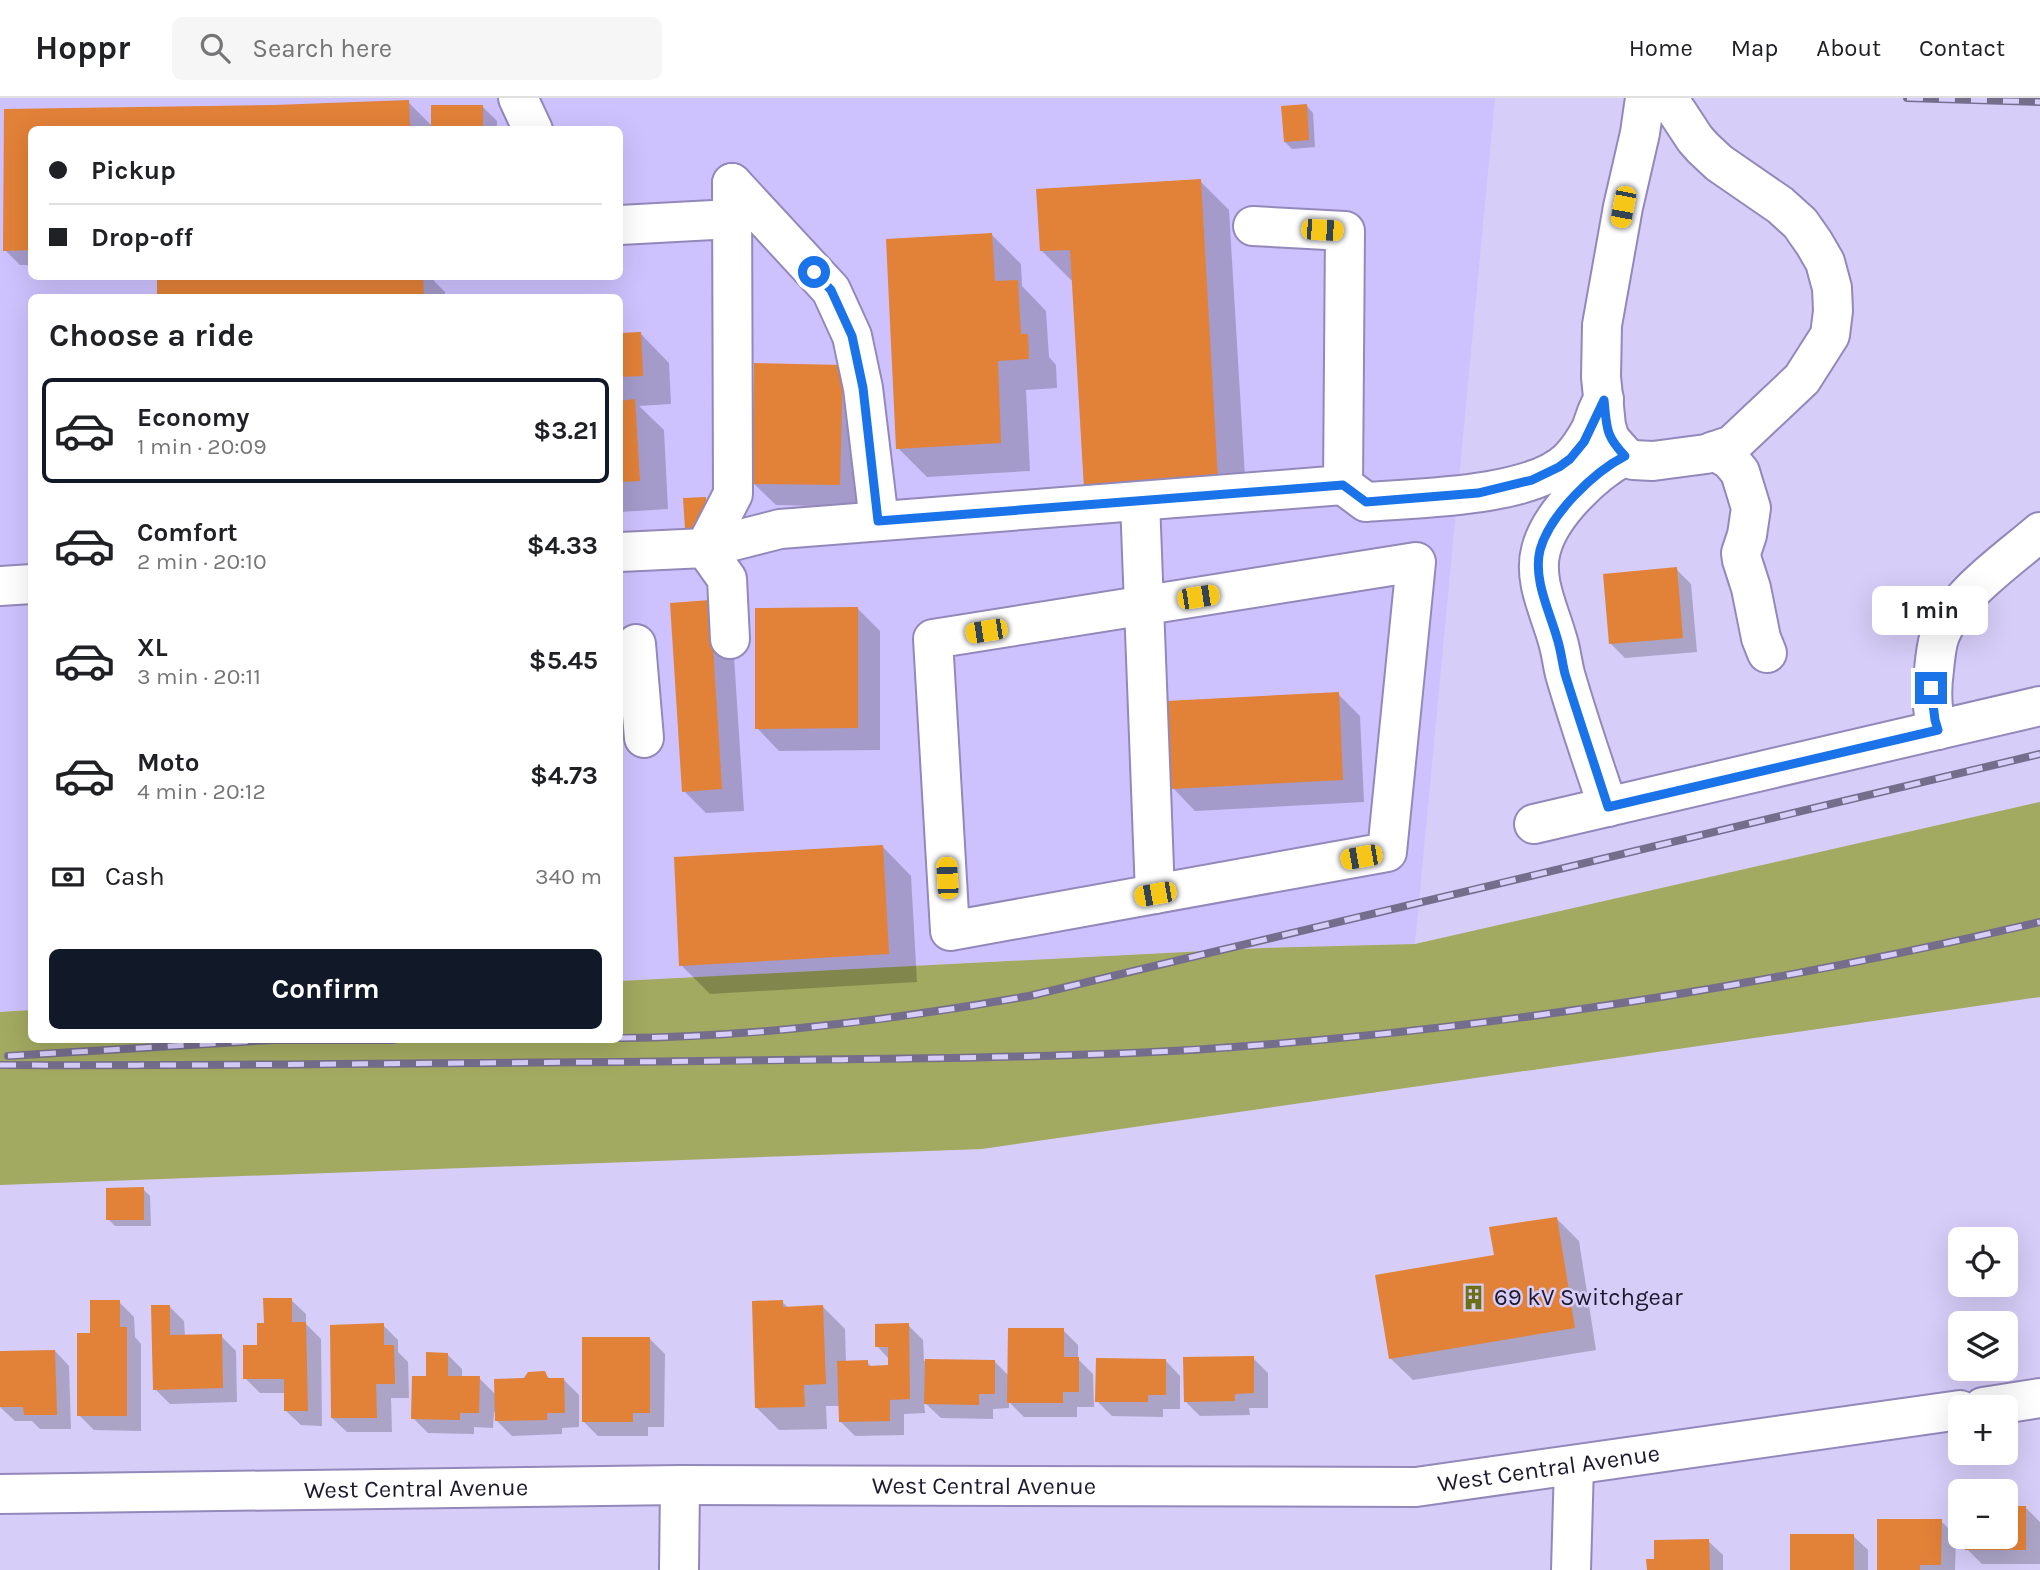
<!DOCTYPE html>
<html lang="en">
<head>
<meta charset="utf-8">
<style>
  body { margin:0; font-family:Karla,sans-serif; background:#f6f6f6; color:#202124; height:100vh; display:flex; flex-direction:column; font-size:26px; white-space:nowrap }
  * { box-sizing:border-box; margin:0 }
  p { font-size:23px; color:#757577 }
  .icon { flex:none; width:38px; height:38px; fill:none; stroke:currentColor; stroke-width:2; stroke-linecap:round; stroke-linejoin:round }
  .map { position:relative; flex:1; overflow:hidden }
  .details { position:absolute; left:28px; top:196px; width:595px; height:749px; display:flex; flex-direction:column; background:#fff; border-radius:10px; box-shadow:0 7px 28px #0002 }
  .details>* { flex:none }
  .hud { position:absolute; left:28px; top:28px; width:595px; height:154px; border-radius:10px; box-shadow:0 7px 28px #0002; display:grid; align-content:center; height:154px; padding:0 21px; background:#fff }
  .buttons { position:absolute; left:1948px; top:1129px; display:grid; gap:14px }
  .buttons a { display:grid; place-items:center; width:70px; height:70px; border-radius:10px; background:#fff; box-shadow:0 7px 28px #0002; font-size:35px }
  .end { position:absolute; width:32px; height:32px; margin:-16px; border:9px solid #1a73e8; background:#fff; box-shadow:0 0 0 4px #fff }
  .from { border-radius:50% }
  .bubble { position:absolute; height:49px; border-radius:10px; background:#fff; box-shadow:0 7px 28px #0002; font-size:23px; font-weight:700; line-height:49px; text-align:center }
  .car { position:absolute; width:21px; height:42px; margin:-21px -10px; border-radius:9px; box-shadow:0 0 5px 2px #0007; background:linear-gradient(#f5c518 24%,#345 0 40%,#f5c518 0 76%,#345 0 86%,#f5c518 0) }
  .hud b { display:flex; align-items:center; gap:24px; height:66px; font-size:26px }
  .hud b+b { border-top:2px solid #e0e0e0 }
  .hud i { width:18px; height:18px; background:#202124 }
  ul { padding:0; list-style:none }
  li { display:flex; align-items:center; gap:21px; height:105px; margin:0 14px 10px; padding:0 7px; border:4px solid transparent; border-radius:10px }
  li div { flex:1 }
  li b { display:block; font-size:26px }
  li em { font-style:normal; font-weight:700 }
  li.on { border-color:#111827 }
  li>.icon { width:63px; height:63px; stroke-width:1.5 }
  h2 { padding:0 21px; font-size:32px; line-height:84px }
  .pay { display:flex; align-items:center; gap:18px; height:77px; padding:0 21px; font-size:26px }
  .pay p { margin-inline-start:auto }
  .primary-button { display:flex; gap:14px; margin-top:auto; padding:14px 21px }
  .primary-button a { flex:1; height:80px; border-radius:10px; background:#111827; color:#fff; font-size:28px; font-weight:700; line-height:80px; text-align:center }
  header { display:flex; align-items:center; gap:42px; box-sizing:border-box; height:98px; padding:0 35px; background:#fff; border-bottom:2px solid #e0e0e0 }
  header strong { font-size:33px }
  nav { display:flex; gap:38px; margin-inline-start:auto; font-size:24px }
  .search { width:490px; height:63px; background:#f6f6f6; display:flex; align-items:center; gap:18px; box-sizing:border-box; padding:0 24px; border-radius:10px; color:#757577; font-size:26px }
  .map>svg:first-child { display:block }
</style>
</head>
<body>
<header>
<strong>Hoppr</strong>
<div class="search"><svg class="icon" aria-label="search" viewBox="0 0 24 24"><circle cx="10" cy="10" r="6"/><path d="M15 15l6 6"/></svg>Search here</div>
<nav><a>Home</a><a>Map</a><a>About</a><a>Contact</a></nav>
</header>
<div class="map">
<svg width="2040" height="1472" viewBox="0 0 2040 1472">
  <rect width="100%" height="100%" fill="#d6cdf8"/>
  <!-- built -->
  <path fill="#cec2fe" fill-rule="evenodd" d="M0 0H1495L1415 846 1263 850 620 883V200H32V912L0 914ZM32 32H620V178H32Z"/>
  <!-- green -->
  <polygon fill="#a2a960" points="2040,704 2040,899 982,1051 0,1087 0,914 31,912 32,942 620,942 620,883 1263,850 1415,846"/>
  <!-- shadow -->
  <g fill="#0003">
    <polygon points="408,4 432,28 482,8 497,23 497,32 32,32 32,167 20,167 5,152 5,13 274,9"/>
    <polygon points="1306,7 1313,15 1315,49 1292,51 1285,44"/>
    <polygon points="1200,83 1229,112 1247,412 1115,420 1074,182 1071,182 1042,153"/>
    <polygon points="992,137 1021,166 1022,188 1046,213 1049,259 1056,267 1057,290 1026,292 1030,373 927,379 898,350"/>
    <polygon points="159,178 434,178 434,183 445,194 445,200 159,200"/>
    <polygon points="640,235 669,265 671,306 639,308 664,332 668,411 620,414 620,237"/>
    <polygon points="842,268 862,409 776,407 753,385"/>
    <polygon points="1676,471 1691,486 1697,554 1625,560 1611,546"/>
    <polygon points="672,507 732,527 744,713 706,715 684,693"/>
    <polygon points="857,510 880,533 880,652 779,653 757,630"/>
    <polygon points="1338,596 1360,618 1364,704 1195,713 1173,690"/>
    <polygon points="882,748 911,778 917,884 710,896 681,867"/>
    <polygon points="143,1091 150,1098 151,1128 115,1128 108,1121"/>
    <polygon points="1557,1121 1579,1143 1596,1252 1413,1282 1390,1260 1496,1159"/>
    <polygon points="291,1202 306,1216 306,1226 321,1241 322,1328 301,1327 286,1313 285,1295 260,1295 245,1280 265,1226"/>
    <polygon points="119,1204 134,1219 135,1239 141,1246 141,1333 94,1332 79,1317 92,1237"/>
    <polygon points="782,1204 789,1210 823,1209 845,1231 846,1265 867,1264 872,1269 890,1269 890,1262 877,1248 908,1227 923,1242 924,1263 995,1264 1009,1278 1063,1232 1078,1247 1078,1261 1093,1276 1094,1309 1077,1309 1077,1319 1024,1319 1009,1304 1009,1310 993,1311 993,1321 941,1320 924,1304 925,1315 904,1316 904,1337 855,1338 840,1323 840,1308 826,1308 827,1331 779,1332 757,1310"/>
    <polygon points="169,1208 184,1223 185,1238 221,1238 236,1253 237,1304 170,1306 155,1291"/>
    <polygon points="383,1227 398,1242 398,1254 408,1264 409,1300 391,1300 392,1334 347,1334 332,1320"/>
    <polygon points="650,1241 665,1256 664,1329 648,1329 648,1338 598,1338 583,1323"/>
    <polygon points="55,1253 69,1268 71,1331 40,1331 32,1323 15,1323 0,1309 0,1255"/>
    <polygon points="447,1256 462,1271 462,1280 479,1280 496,1297 525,1282 544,1275 551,1282 564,1282 579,1297 579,1329 562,1330 562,1336 512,1338 497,1323 496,1314 494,1314 493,1330 474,1329 474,1336 428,1335 413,1320 427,1280"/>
    <polygon points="1253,1260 1268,1275 1268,1310 1249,1310 1250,1317 1200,1318 1185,1303"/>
    <polygon points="1166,1263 1180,1278 1180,1311 1163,1311 1163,1319 1112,1318 1097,1303"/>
    <polygon points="2006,1410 2026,1410 2040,1424 2040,1466 1982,1466 1967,1451 2006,1438"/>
    <polygon points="1941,1423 1956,1438 1955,1472 1879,1472"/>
    <polygon points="1853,1438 1868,1452 1868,1472 1792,1472"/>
    <polygon points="1708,1443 1723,1457 1723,1472 1648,1472 1656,1463"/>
  </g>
  <!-- building -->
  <g fill="#e28138">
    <polygon points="409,2 410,32 32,32 32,152 3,153 4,11 274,7"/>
    <polygon points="1307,6 1309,42 1284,44 1281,8"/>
    <rect x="431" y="7" width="52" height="25"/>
    <polygon points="1201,81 1218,383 1084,391 1070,152 1040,153 1036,91"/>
    <polygon points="992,135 995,183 1018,182 1021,236 1028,236 1029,261 998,263 1001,345 896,351 886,141"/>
    <polygon points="157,178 423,178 424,200 157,200"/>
    <polygon points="641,234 643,278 620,279 620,235"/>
    <polygon points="754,265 843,267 840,387 752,386"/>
    <polygon points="635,301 640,383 620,384 620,303"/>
    <polygon points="706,399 707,431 685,431 683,400"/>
    <polygon points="1677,469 1683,540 1609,546 1603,476"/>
    <polygon points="710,502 722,691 682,694 670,505"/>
    <polygon points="858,509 858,630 755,631 755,510"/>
    <polygon points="1339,594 1343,682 1171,691 1167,603"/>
    <polygon points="883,747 889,856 679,868 674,759"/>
    <polygon points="144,1089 144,1122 106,1122 106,1090"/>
    <polygon points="1557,1119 1575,1230 1389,1261 1375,1177 1494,1157 1489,1129"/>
    <polygon points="263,1200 292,1200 292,1224 306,1224 308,1313 284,1313 284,1281 243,1281 243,1247 257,1247 257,1225 264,1225"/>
    <polygon points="90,1202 120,1202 120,1229 127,1229 127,1318 77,1318 77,1235 90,1235"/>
    <polygon points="783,1202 783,1209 823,1207 826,1286 804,1287 805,1309 755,1310 752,1203"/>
    <polygon points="151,1207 170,1207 170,1237 222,1236 223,1290 153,1292"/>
    <polygon points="384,1225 384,1247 394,1247 395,1286 376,1286 377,1320 331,1320 330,1227"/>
    <polygon points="909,1225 910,1301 890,1302 890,1323 839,1324 837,1263 868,1262 868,1268 888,1267 888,1249 875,1249 875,1226"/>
    <polygon points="1008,1230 1064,1230 1064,1259 1079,1259 1079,1294 1063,1294 1063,1305 1007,1305"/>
    <polygon points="582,1239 650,1239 650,1315 633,1315 633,1324 582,1324"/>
    <polygon points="55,1252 57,1317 24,1317 23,1309 0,1309 0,1253"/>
    <polygon points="426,1254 448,1255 448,1278 480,1278 479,1315 460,1315 460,1322 411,1321 412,1278 426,1278"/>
    <polygon points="1254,1258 1254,1295 1235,1296 1235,1303 1184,1304 1183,1259"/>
    <polygon points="1096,1260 1166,1261 1166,1297 1148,1297 1148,1304 1095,1304"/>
    <polygon points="925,1261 995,1262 995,1296 979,1296 979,1307 924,1306"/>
    <polygon points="545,1273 548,1280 564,1280 565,1315 547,1315 547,1322 495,1323 494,1281 524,1280 528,1274"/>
    <polygon points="2006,1408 2026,1408 2026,1452 1965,1452 1965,1438 2006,1438"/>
    <polygon points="1877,1421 1942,1421 1941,1467 1920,1467 1920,1472 1877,1472"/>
    <rect x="1790" y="1436" width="64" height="36"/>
    <polygon points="1709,1441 1710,1472 1647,1472 1646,1461 1654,1461 1654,1442"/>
  </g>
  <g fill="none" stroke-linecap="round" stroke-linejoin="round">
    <defs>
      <g id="minor">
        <polyline points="518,0 533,32"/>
        <polyline points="1645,0 1640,35 1623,109 1602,227 1601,279 1606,328 1610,341 1625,358 1633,362 1653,363 1706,356 1732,347 1802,281 1830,237 1833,213 1832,190 1825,164 1814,145 1800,125 1780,107 1719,65 1703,50 1695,41 1668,0"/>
        <polyline points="732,85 831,192 852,238 863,290 879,423"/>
        <polyline points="620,127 732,121"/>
        <polyline points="1714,353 1730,362 1740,374 1751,410 1747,437 1741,455 1742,462 1751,490 1761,540 1767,555"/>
        <path d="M1343 387 1366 404C1418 400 1531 399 1569 362 1578 353 1585 342 1591 331 1595 321 1597 310 1604 301"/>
        <polyline points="1140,403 1155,796"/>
        <polyline points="705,450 733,396 732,85"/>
        <polyline points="705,450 727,481 730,541"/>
        <polyline points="620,454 705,450 780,431 1343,387 1345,133 1253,128"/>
        <polygon points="1416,464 1387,754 950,833 933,541"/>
        <polyline points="0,488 32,486"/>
        <polyline points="636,546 644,640"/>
        <path d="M1938 632C1931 612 1931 593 1934 572 1935 562 1936 550 1939 540 1954 498 2008 462 2040 434"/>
        <path d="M1608 709C1593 665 1578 621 1565 576 1562 564 1561 552 1557 540 1549 512 1533 481 1541 452 1550 416 1594 374 1625 358"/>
        <polyline points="1534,726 2040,608"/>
        <polyline points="1983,1309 2040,1300"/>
        <path id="s1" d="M0 1396 680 1387 1416 1389 1960 1312"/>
        <polyline points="679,1472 680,1387"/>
        <polyline points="1571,1472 1574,1367"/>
      </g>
    </defs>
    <!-- minor casing -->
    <use href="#minor" stroke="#9388ba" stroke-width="42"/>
    <!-- minor -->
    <use href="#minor" stroke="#fff" stroke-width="38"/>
    <defs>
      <g id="rail">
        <polyline points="1907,0 2040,4"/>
        <path d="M620 940C757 939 893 922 1029 898L2040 656"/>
        <polyline points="8,958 272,942 393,942"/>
        <path d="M0 967C206 968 412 965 618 964 728 963 838 962 948 960 1048 958 1147 956 1247 948 1514 928 1779 885 2040 824"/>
      </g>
    </defs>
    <!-- rail casing -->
    <use href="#rail" stroke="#746d8c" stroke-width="8"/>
    <!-- rail -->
    <use href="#rail" stroke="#d6cdf8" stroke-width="5" stroke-dasharray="16" stroke-linecap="butt"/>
  </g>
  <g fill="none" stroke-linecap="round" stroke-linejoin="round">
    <!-- route -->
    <path stroke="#1a73e8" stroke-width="9" d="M814 174 831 192 852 238 863 290 878 423 1343 387 1366 404 1478 395 1532 382 1559 369 1570 361 1584 344 1604 302C1607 330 1605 337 1625 358 1594 374 1550 416 1540 452 1533 481 1549 512 1557 540 1561 552 1562 564 1565 576 1579 621 1594 665 1608 709L1938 632 1935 622 1931 590"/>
  </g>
  <!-- icons -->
  <defs>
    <symbol id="building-bare" viewBox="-9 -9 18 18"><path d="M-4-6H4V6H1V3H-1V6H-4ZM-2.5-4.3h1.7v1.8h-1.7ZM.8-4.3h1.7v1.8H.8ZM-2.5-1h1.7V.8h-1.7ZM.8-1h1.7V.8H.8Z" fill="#697017" stroke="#d6cdf8" stroke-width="2.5" paint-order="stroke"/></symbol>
  </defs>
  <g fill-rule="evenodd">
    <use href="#building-bare" x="1456" y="1182" width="35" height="35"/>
  </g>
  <g text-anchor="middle" stroke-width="5" stroke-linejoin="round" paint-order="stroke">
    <!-- poi labels -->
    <g font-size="24" fill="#1e192d" stroke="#d6cdf8" text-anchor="start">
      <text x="1494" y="1207">69 kV Switchgear</text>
    </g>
    <!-- street labels -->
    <g font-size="24" fill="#1e192d" stroke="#d6cdf8">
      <text dy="8" stroke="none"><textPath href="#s1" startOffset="1550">West Central Avenue</textPath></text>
      <text dy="8" stroke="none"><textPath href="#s1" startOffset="984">West Central Avenue</textPath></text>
      <text dy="8" stroke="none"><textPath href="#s1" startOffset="416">West Central Avenue</textPath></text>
    </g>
  </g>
</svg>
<div class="buttons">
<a><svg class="icon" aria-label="locate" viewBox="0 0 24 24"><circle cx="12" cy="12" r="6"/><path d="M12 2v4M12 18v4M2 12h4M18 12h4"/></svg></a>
<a><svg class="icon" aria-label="layers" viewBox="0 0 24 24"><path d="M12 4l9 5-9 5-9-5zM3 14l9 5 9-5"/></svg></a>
<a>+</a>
<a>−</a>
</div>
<i class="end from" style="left:814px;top:174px"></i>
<i class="end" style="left:1931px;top:590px"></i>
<div class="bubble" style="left:1872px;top:488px;width:116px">1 min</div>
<i class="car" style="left:1623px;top:109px;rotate:191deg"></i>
<i class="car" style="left:1322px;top:132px;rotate:93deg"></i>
<i class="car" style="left:1198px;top:499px;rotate:81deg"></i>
<i class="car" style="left:986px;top:533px;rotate:261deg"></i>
<i class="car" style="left:1361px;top:759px;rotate:260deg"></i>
<i class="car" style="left:947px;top:780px;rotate:357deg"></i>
<i class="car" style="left:1155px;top:796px;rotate:260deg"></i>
<div class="hud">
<b><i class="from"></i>Pickup</b>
<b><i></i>Drop-off</b>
</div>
<section class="details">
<h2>Choose a ride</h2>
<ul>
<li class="on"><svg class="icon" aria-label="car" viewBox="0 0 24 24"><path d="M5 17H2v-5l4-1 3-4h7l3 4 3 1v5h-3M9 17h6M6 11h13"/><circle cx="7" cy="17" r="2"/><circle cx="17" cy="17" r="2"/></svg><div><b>Economy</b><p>1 min · 20:09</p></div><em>$3.21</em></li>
<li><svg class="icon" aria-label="car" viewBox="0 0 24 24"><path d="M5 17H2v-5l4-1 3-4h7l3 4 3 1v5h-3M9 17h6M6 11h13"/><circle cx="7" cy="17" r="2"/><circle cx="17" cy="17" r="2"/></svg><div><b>Comfort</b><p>2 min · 20:10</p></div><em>$4.33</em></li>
<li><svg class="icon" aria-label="car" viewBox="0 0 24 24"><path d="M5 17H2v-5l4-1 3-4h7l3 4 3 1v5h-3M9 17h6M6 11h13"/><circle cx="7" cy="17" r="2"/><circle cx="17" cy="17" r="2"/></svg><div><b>XL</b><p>3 min · 20:11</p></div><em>$5.45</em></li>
<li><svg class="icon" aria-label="car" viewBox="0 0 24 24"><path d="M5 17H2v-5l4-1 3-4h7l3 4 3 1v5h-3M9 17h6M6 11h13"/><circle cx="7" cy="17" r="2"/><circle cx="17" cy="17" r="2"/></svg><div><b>Moto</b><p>4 min · 20:12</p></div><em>$4.73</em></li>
</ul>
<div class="pay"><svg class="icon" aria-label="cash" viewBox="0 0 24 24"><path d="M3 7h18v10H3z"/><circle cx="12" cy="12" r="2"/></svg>Cash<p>340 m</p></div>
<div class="primary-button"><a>Confirm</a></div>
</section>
</div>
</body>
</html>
